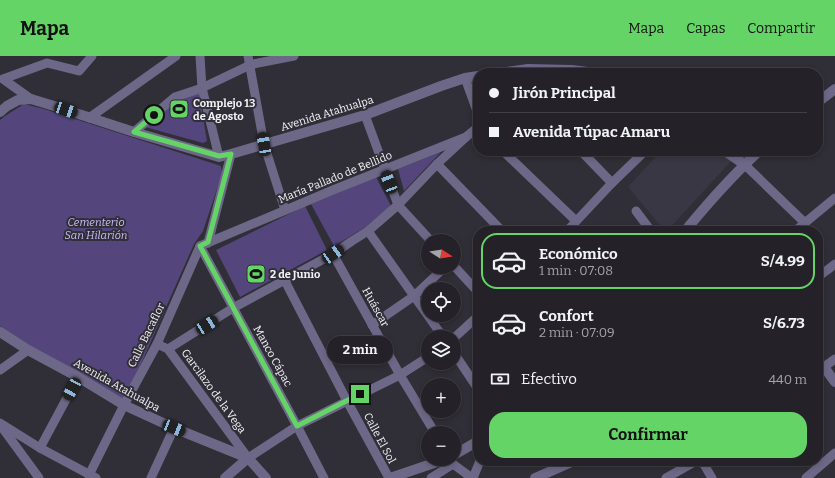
<!DOCTYPE html>
<html lang="es">
<head>
<meta charset="utf-8">
<style>
  body { margin:0; font-family:Bitter,serif; background:#302f34; color:#f1f3f6; height:100vh; display:flex; flex-direction:column; font-size:15px; white-space:nowrap }
  * { box-sizing:border-box; margin:0 }
  p { font-size:13px; color:#a3a4a8 }
  .icon { flex:none; width:22px; height:22px; fill:none; stroke:currentColor; stroke-width:2; stroke-linecap:round; stroke-linejoin:round }
  .map { position:relative; flex:1; overflow:hidden }
  .side { position:absolute; left:473px; top:170px; width:350px; height:240px; display:flex; flex-direction:column; background:#242228; border-radius:16px; box-shadow:0 2px 6px #0003,0 0 0 1px #413f45 }
  .side>* { flex:none }
  .hud { position:absolute; left:473px; top:12px; width:350px; height:88px; border-radius:16px; box-shadow:0 2px 6px #0003,0 0 0 1px #413f45; display:grid; align-content:center; height:88px; padding:0 16px; background:#242228 }
  .needle { width:26px; rotate:102deg }
  .controls { position:absolute; left:421px; top:178px; display:grid; gap:8px }
  .controls a { display:grid; place-items:center; width:40px; height:40px; border-radius:50%; background:#242228; box-shadow:0 2px 6px #0003,0 0 0 1px #413f45; font-size:20px }
  .end { position:absolute; width:18px; height:18px; margin:-9px; border:5px solid #65d467; background:#111; box-shadow:0 0 0 2px #111 }
  .from { border-radius:50% }
  .bubble { position:absolute; height:28px; border-radius:14px; background:#242228; box-shadow:0 2px 6px #0003,0 0 0 1px #413f45; font-size:13px; font-weight:700; line-height:28px; text-align:center }
  .car { position:absolute; width:12px; height:24px; margin:-12px -6px; border-radius:5px; box-shadow:0 0 3px 1px #0007; background:linear-gradient(#222 24%,#8ab4d8 0 40%,#222 0 76%,#8ab4d8 0 86%,#222 0) }
  .hud b { display:flex; align-items:center; gap:14px; height:38px; font-size:15px }
  .hud b+b { border-top:1px solid #413f45 }
  .hud i { width:10px; height:10px; background:#f1f3f6 }
  ul { padding:7px 0 0; list-style:none }
  li { display:flex; align-items:center; gap:12px; height:56px; margin:0 8px 6px; padding:0 8px; border:2px solid transparent; border-radius:16px }
  li div { flex:1 }
  li b { display:block; font-size:15px }
  li em { font-style:normal; font-weight:700 }
  li.active { border-color:#65d467 }
  li>.icon { width:36px; height:36px; stroke-width:1.5 }
  .pay { display:flex; align-items:center; gap:10px; height:44px; padding:0 16px; font-size:15px }
  .pay p { margin-inline-start:auto }
  .primary-button { display:flex; gap:8px; margin-top:auto; padding:8px 16px }
  .primary-button a { flex:1; height:46px; border-radius:16px; background:#65d467; color:#111; font-size:16px; font-weight:700; line-height:46px; text-align:center }
  header { display:flex; align-items:center; gap:24px; box-sizing:border-box; height:56px; padding:0 20px; background:#65d467; color:#111 }
  header strong { font-size:19px }
  nav { display:flex; gap:22px; margin-inline-start:auto; font-size:14px }
  .map>svg:first-child { display:block }
</style>
</head>
<body>
<header>
<strong>Mapa</strong>
<nav><a>Mapa</a><a>Capas</a><a>Compartir</a></nav>
</header>
<div class="map">
<svg width="835" height="422" viewBox="0 0 835 422">
  <rect width="100%" height="100%" fill="#302e36"/>
  <!-- built -->
  <polygon fill="#3a3745" points="661,95 719,95 732,104 667,175 665,175 628,131"/>
  <!-- green -->
  <g fill="#54467c">
    <polygon points="194,34 199,38 207,85 203,87 145,71 171,41"/>
    <polygon points="24,48 44,53 221,110 222,118 203,175 194,188 125,344 7,278 0,270 0,64 5,60"/>
    <polygon points="441,96 404,135 398,113"/>
    <polygon points="376,121 391,150 364,172 334,190 311,148"/>
    <polygon points="305,150 327,194 240,241 216,194"/>
  </g>
  <g fill="none" stroke-linecap="round" stroke-linejoin="round">
    <!-- minor -->
    <g stroke="#6e6888" stroke-width="9">
      <polyline points="200,0 202,32 219,101"/>
      <polyline points="248,0 264,88 285,154"/>
      <polyline points="465,22 478,58"/>
      <polyline points="31,43 3,23 47,7 79,15 92,0"/>
      <polyline points="365,59 398,149 431,185"/>
      <polyline points="89,62 176,0"/>
      <polyline points="134,76 175,41 202,32 250,9 258,7 294,0"/>
      <polyline points="503,95 576,165"/>
      <polyline points="581,95 612,127"/>
      <polyline points="437,108 502,175"/>
      <polyline points="744,108 805,167"/>
      <polyline points="636,155 651,175"/>
      <polyline points="368,175 443,281"/>
      <polyline points="567,175 612,127 645,95"/>
      <polyline points="795,175 835,142"/>
      <polyline points="208,187 231,98"/>
      <polyline points="200,190 333,134 466,81 478,71"/>
      <polyline points="200,190 297,370 324,422"/>
      <polyline points="333,198 400,319 435,377"/>
      <polyline points="454,210 478,236"/>
      <polyline points="818,221 835,208"/>
      <polyline points="285,225 347,345 389,422"/>
      <polyline points="372,269 414,240 445,211"/>
      <polyline points="454,282 478,260"/>
      <polyline points="157,288 168,293 248,402 297,370 400,319 428,301"/>
      <polyline points="168,293 233,252 333,198 352,185 368,175 398,149 437,108 466,81"/>
      <polyline points="454,297 478,333"/>
      <polyline points="824,311 835,303"/>
      <polyline points="0,314 28,294"/>
      <polyline points="0,367 40,392 96,422"/>
      <polyline points="1,370 39,422"/>
      <polyline points="40,392 78,321"/>
      <polyline points="450,403 453,408 472,422"/>
      <polyline points="702,405 712,422"/>
      <polyline points="89,419 124,349 157,288 200,190"/>
      <polyline points="151,422 174,372"/>
      <polyline points="431,422 453,408"/>
      <polyline points="473,422 480,405"/>
      <polyline points="666,422 696,405"/>
      <polyline points="806,422 835,397"/>
    </g>
    <!-- tertiary -->
    <g stroke="#6e6888" stroke-width="10">
      <polyline points="499,17 528,13 572,14 595,17"/>
      <polyline points="818,46 835,33"/>
      <polyline points="0,56 7,50 18,44 31,43 54,50 134,76 219,101 231,98 365,59 441,30 465,22 478,20"/>
      <polyline points="725,95 744,108"/>
      <path d="M685 175C708 147 732 120 759 95"/>
      <polyline points="0,276 28,294 78,321 124,349 174,372 248,402 266,422"/>
      <polyline points="818,316 824,311 835,326"/>
      <polyline points="454,399 478,385"/>
      <polyline points="225,422 248,402"/>
      <polyline points="390,422 446,403"/>
      <polyline points="535,422 574,405"/>
    </g>
  </g>
  <g fill="none" stroke-linecap="round" stroke-linejoin="round">
    <!-- route -->
    <polyline stroke="#65d467" stroke-width="5" points="154,59 134,76 219,100 231,98 208,186 200,190 297,370 360,338"/>
  </g>
  <!-- icons -->
  <defs>
    <symbol id="stadium-square" viewBox="-11 -11 22 22"><rect x="-9" y="-9" width="18" height="18" rx="4" fill="#65d467" stroke="#302e36"/><path d="M0-5a6.5 5 0 1 0 0 10a6.5 5 0 1 0 0-10ZM-3.5-1.8h7v3.6h-7Z" fill="#111"/></symbol>
  </defs>
  <g fill-rule="evenodd">
    <use href="#stadium-square" x="168" y="42" width="22" height="22"/>
    <use href="#stadium-square" x="245" y="207" width="22" height="22"/>
  </g>
  <g text-anchor="middle" stroke-width="4" stroke-linejoin="round" paint-order="stroke">
    <!-- poi labels -->
    <g font-size="11" font-weight="bold" fill="#f3f2f8" stroke="#302e36" text-anchor="start">
      <text x="193" y="51">Complejo 13<tspan x="193" dy="13">de Agosto</tspan></text>
      <text x="270" y="222">2 de Junio</text>
    </g>
    <!-- street labels -->
    <g font-size="11" fill="#f3f2f8" stroke="#302e36">
      <text transform="translate(327 57) rotate(-17)" y="4">Avenida Atahualpa</text>
      <text transform="translate(335 121) rotate(-22)" y="4">María Pallado de Bellido</text>
      <text transform="translate(376 251) rotate(61)" y="4">Huáscar</text>
      <text transform="translate(146 279) rotate(-64)" y="4">Calle Bacaflor</text>
      <text transform="translate(273 300) rotate(61)" y="4">Manco Cápac</text>
      <text transform="translate(117 329) rotate(29)" y="4">Avenida Atahualpa</text>
      <text transform="translate(214 335) rotate(54)" y="4">Garcilazo de la Vega</text>
      <text transform="translate(380 382) rotate(62)" y="4">Calle El Sol</text>
    </g>
    <!-- park labels -->
    <g font-size="11" font-style="italic" fill="#cbbefb" stroke="#302e36">
      <text x="96" y="170">Cementerio<tspan x="96" dy="13">San Hilarión</tspan></text>
    </g>
  </g>
</svg>
<div class="controls">
<a><svg class="needle" viewBox="-14 -14 28 28"><path d="M0-13l5 13h-10z" fill="#e53935"/><path d="M0 13l5-13h-10z" fill="#a3a4a8"/></svg></a>
<a><svg class="icon" aria-label="locate" viewBox="0 0 24 24"><circle cx="12" cy="12" r="6"/><path d="M12 2v4M12 18v4M2 12h4M18 12h4"/></svg></a>
<a><svg class="icon" aria-label="layers" viewBox="0 0 24 24"><path d="M12 4l9 5-9 5-9-5zM3 14l9 5 9-5"/></svg></a>
<a>+</a>
<a>−</a>
</div>
<i class="end from" style="left:154px;top:59px"></i>
<i class="end" style="left:360px;top:338px"></i>
<div class="bubble" style="left:327px;top:280px;width:66px">2 min</div>
<i class="car" style="left:66px;top:54px;rotate:109deg"></i>
<i class="car" style="left:264px;top:88px;rotate:350deg"></i>
<i class="car" style="left:389px;top:126px;rotate:339deg"></i>
<i class="car" style="left:333px;top:198px;rotate:55deg"></i>
<i class="car" style="left:207px;top:269px;rotate:58deg"></i>
<i class="car" style="left:72px;top:333px;rotate:208deg"></i>
<i class="car" style="left:174px;top:372px;rotate:112deg"></i>
<div class="hud">
<b><i class="from"></i>Jirón Principal</b>
<b><i></i>Avenida Túpac Amaru</b>
</div>
<section class="side">
<ul>
<li class="active"><svg class="icon" aria-label="car" viewBox="0 0 24 24"><path d="M5 17H2v-5l4-1 3-4h7l3 4 3 1v5h-3M9 17h6M6 11h13"/><circle cx="7" cy="17" r="2"/><circle cx="17" cy="17" r="2"/></svg><div><b>Económico</b><p>1 min · 07:08</p></div><em>S/4.99</em></li>
<li><svg class="icon" aria-label="car" viewBox="0 0 24 24"><path d="M5 17H2v-5l4-1 3-4h7l3 4 3 1v5h-3M9 17h6M6 11h13"/><circle cx="7" cy="17" r="2"/><circle cx="17" cy="17" r="2"/></svg><div><b>Confort</b><p>2 min · 07:09</p></div><em>S/6.73</em></li>
</ul>
<div class="pay"><svg class="icon" aria-label="cash" viewBox="0 0 24 24"><path d="M3 7h18v10H3z"/><circle cx="12" cy="12" r="2"/></svg>Efectivo<p>440 m</p></div>
<div class="primary-button"><a>Confirmar</a></div>
</section>
</div>
</body>
</html>
